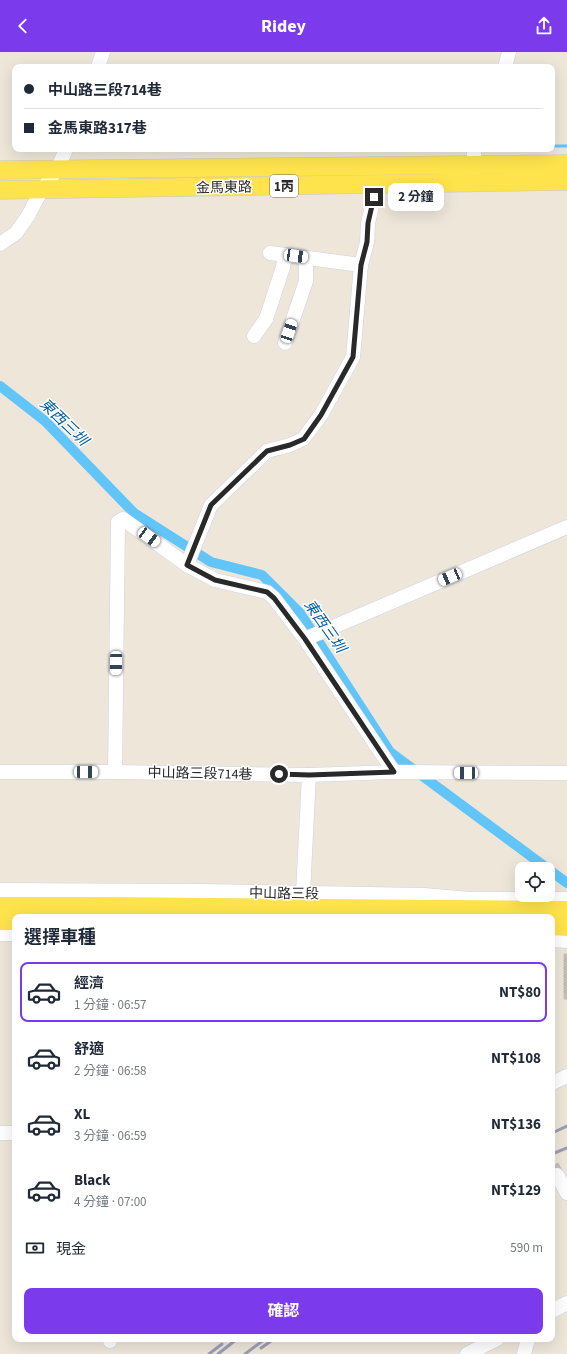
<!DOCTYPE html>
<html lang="zh-TW">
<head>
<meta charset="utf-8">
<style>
  body { margin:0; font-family:"Source Sans 3","Noto Sans TC",sans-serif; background:#f6f6f7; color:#1f2937; height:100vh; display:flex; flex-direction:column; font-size:15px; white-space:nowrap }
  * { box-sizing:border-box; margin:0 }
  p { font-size:13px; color:#747a83 }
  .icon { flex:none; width:22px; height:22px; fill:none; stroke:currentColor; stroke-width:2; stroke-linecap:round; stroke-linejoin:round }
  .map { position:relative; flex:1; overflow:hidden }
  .details { position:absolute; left:12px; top:862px; width:543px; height:428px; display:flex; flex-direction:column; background:#fff; border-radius:8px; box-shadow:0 4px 16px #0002 }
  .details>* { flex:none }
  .guide { position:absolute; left:12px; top:12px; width:543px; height:88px; border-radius:8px; box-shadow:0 4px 16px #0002; display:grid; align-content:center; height:88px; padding:0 12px; background:#fff }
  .buttons { position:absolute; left:515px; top:810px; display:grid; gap:8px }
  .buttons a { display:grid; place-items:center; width:40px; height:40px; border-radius:8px; background:#fff; box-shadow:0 4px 16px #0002; font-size:20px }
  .end { position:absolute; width:18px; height:18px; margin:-9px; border:5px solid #292929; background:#fff; box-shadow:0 0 0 2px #fff }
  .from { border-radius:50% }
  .bubble { position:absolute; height:28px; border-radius:8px; background:#fff; box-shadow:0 4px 16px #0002; font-size:13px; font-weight:700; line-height:28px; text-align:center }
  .car { position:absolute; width:12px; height:24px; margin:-12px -6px; border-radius:5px; box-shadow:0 0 3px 1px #0007; background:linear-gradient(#fff 24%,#345 0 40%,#fff 0 76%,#345 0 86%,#fff 0) }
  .guide b { display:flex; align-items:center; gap:14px; height:38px; font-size:15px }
  .guide b+b { border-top:1px solid #e0e1e3 }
  .guide i { width:10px; height:10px; background:#1f2937 }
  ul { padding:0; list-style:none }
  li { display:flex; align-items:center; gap:12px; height:60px; margin:0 8px 6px; padding:0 4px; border:2px solid transparent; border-radius:8px }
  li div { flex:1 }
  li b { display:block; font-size:15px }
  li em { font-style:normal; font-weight:700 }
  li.on { border-color:#7c3aed }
  li>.icon { width:36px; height:36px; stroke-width:1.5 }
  h2 { padding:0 12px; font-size:18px; line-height:48px }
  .pay { display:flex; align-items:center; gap:10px; height:44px; padding:0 12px; font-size:15px }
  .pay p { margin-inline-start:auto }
  .action { display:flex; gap:8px; margin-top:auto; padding:8px 12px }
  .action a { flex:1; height:46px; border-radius:8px; background:#7c3aed; color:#fff; font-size:16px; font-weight:700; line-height:46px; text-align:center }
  header { display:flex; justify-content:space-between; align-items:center; height:52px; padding:0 12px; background:#7c3aed; color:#fff; font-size:18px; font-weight:700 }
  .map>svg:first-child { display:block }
</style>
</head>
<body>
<header><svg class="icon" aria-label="back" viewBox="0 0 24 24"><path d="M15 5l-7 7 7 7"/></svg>Ridey<svg class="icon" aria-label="share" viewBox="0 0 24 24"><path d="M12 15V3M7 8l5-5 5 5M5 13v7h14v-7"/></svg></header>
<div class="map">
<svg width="567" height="1302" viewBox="0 0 567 1302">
  <defs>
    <pattern id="building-cross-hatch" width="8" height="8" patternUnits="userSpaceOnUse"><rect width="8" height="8" fill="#c8c3b9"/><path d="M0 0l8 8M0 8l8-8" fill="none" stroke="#aca89f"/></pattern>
  </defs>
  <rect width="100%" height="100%" fill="#ede6d9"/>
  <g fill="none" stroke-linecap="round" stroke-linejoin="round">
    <!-- stream -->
    <polyline stroke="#61c5fa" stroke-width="3" points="552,94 567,94"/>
    <!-- canal -->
    <polyline stroke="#61c5fa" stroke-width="10" points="0,334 45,369 134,461 211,510 262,523 300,561 390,700 567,831"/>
  </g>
  <!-- building -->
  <rect fill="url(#building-cross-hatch)" stroke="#c8c2b3" x="564" y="902" width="3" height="45"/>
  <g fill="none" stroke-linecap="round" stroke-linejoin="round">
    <!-- minor-tunnel -->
    <polyline stroke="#c6c0b6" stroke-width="14" stroke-dasharray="14 7" stroke-linecap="butt" points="552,1114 557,1123"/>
    <defs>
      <g id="minor">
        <polyline points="98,15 103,0"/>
        <polyline points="505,15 509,0"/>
        <polyline points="474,122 474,97"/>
        <polyline points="0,192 16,181 28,164 42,137 57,118 66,97"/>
        <polyline points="270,201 361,213"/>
        <polyline points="254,284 266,267 283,215 285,203"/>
        <polyline points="285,291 306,229 306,206"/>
        <polyline points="187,513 211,453 267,399 290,393 303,387 321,363 353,305 361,213 367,190 368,171 377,133"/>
        <polyline points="305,587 567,475"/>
        <polyline points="0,720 115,720 309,723 394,720 567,721"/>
        <polyline points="115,720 118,470 123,467 187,513 215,528 267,540 274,546 305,587 394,720"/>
        <polyline points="0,838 203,839 424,843 470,847 567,847"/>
        <polyline points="303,841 309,723"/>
        <polyline points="0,882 15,882"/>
        <polyline points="552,888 567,889"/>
        <polyline points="552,1031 567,1024"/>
        <polyline points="0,1081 15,1081"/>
        <polyline points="557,1123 567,1141"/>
        <polyline points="552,1259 567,1251"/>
        <polyline points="110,1289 110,1287"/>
        <polyline points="467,1302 497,1287"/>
        <polyline points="524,1302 528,1287"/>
      </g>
      <g id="major">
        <polyline points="0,118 567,112"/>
        <polyline points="0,138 567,129"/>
        <polyline points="0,854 82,854 567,858"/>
        <polyline points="0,869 15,869"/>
        <polyline points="552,874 567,875"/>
      </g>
    </defs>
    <!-- minor casing -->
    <use href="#minor" stroke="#ced1e4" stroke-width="15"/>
    <!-- major casing -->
    <use href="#major" stroke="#c7c7c7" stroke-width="19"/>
    <!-- minor -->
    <use href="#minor" stroke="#fff" stroke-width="14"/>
    <!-- major -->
    <use href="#major" stroke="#fee34d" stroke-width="18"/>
    <!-- rail -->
    <g stroke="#9b9db6" stroke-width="3">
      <polyline points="552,1081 567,1074"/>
      <polyline points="552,1102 567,1096"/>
      <polyline points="261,1296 274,1287"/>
      <polyline points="209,1302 222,1292"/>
      <polyline points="218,1302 237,1287"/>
      <polyline points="245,1302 265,1287"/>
    </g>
  </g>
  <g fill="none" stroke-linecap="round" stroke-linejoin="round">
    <!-- route -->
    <polyline stroke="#292929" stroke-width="5" points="279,722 309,723 394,720 305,587 274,546 267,540 215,528 187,513 211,453 267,399 290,393 304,387 321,363 353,305 361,213 367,190 368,171 374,145"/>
  </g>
  <g text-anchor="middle" stroke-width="3" stroke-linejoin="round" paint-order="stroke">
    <!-- shield labels -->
    <rect fill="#fff" stroke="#696969" stroke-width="1" x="270" y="123" width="28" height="22" rx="3"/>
    <g font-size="13" font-weight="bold" fill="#292929">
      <text x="284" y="139">1丙</text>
    </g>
    <!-- street labels -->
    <g font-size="14" fill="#292929" stroke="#fff">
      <text transform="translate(224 135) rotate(-1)" y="5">金馬東路</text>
      <text transform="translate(200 721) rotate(1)" y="5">中山路三段714巷</text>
      <text transform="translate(284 841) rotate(1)" y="5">中山路三段</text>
    </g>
    <!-- water labels -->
    <g font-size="15" font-style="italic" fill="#0060a6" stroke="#fff">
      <text transform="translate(64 370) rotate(44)" y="5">東西三圳</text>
      <text transform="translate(325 574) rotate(55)" y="5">東西三圳</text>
    </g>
  </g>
</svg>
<div class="buttons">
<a><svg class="icon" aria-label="locate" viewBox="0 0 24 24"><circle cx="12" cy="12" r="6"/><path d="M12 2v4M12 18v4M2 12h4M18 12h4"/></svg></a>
</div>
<i class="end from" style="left:279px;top:722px"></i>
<i class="end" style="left:374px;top:145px"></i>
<div class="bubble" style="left:388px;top:131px;width:56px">2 分鐘</div>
<i class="car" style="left:296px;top:204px;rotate:98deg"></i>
<i class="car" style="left:289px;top:279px;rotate:19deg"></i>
<i class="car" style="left:149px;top:485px;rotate:126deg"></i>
<i class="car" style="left:450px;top:525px;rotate:247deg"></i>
<i class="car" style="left:116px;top:611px;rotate:181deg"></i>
<i class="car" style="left:86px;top:720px;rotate:90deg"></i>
<i class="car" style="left:466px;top:721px;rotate:270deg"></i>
<div class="guide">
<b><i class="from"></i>中山路三段714巷</b>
<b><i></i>金馬東路317巷</b>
</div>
<section class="details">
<h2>選擇車種</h2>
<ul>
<li class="on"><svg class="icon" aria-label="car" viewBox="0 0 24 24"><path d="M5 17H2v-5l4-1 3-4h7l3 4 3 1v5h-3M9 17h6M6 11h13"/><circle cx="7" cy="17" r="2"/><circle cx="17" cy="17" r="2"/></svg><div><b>經濟</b><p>1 分鐘 · 06:57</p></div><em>NT$80</em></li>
<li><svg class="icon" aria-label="car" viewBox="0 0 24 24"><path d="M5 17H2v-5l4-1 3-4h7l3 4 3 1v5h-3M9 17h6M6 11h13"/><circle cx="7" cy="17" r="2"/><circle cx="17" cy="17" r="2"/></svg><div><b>舒適</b><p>2 分鐘 · 06:58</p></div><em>NT$108</em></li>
<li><svg class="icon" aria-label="car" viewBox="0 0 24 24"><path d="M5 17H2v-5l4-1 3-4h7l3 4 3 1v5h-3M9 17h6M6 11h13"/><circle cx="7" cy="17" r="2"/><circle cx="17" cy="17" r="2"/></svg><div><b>XL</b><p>3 分鐘 · 06:59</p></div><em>NT$136</em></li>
<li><svg class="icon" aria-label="car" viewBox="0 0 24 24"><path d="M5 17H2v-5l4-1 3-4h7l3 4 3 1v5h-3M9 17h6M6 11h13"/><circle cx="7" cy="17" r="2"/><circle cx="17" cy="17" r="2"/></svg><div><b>Black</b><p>4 分鐘 · 07:00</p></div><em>NT$129</em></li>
</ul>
<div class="pay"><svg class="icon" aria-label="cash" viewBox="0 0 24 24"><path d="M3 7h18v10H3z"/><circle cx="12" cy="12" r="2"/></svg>現金<p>590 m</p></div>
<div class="action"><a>確認</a></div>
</section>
</div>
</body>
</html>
